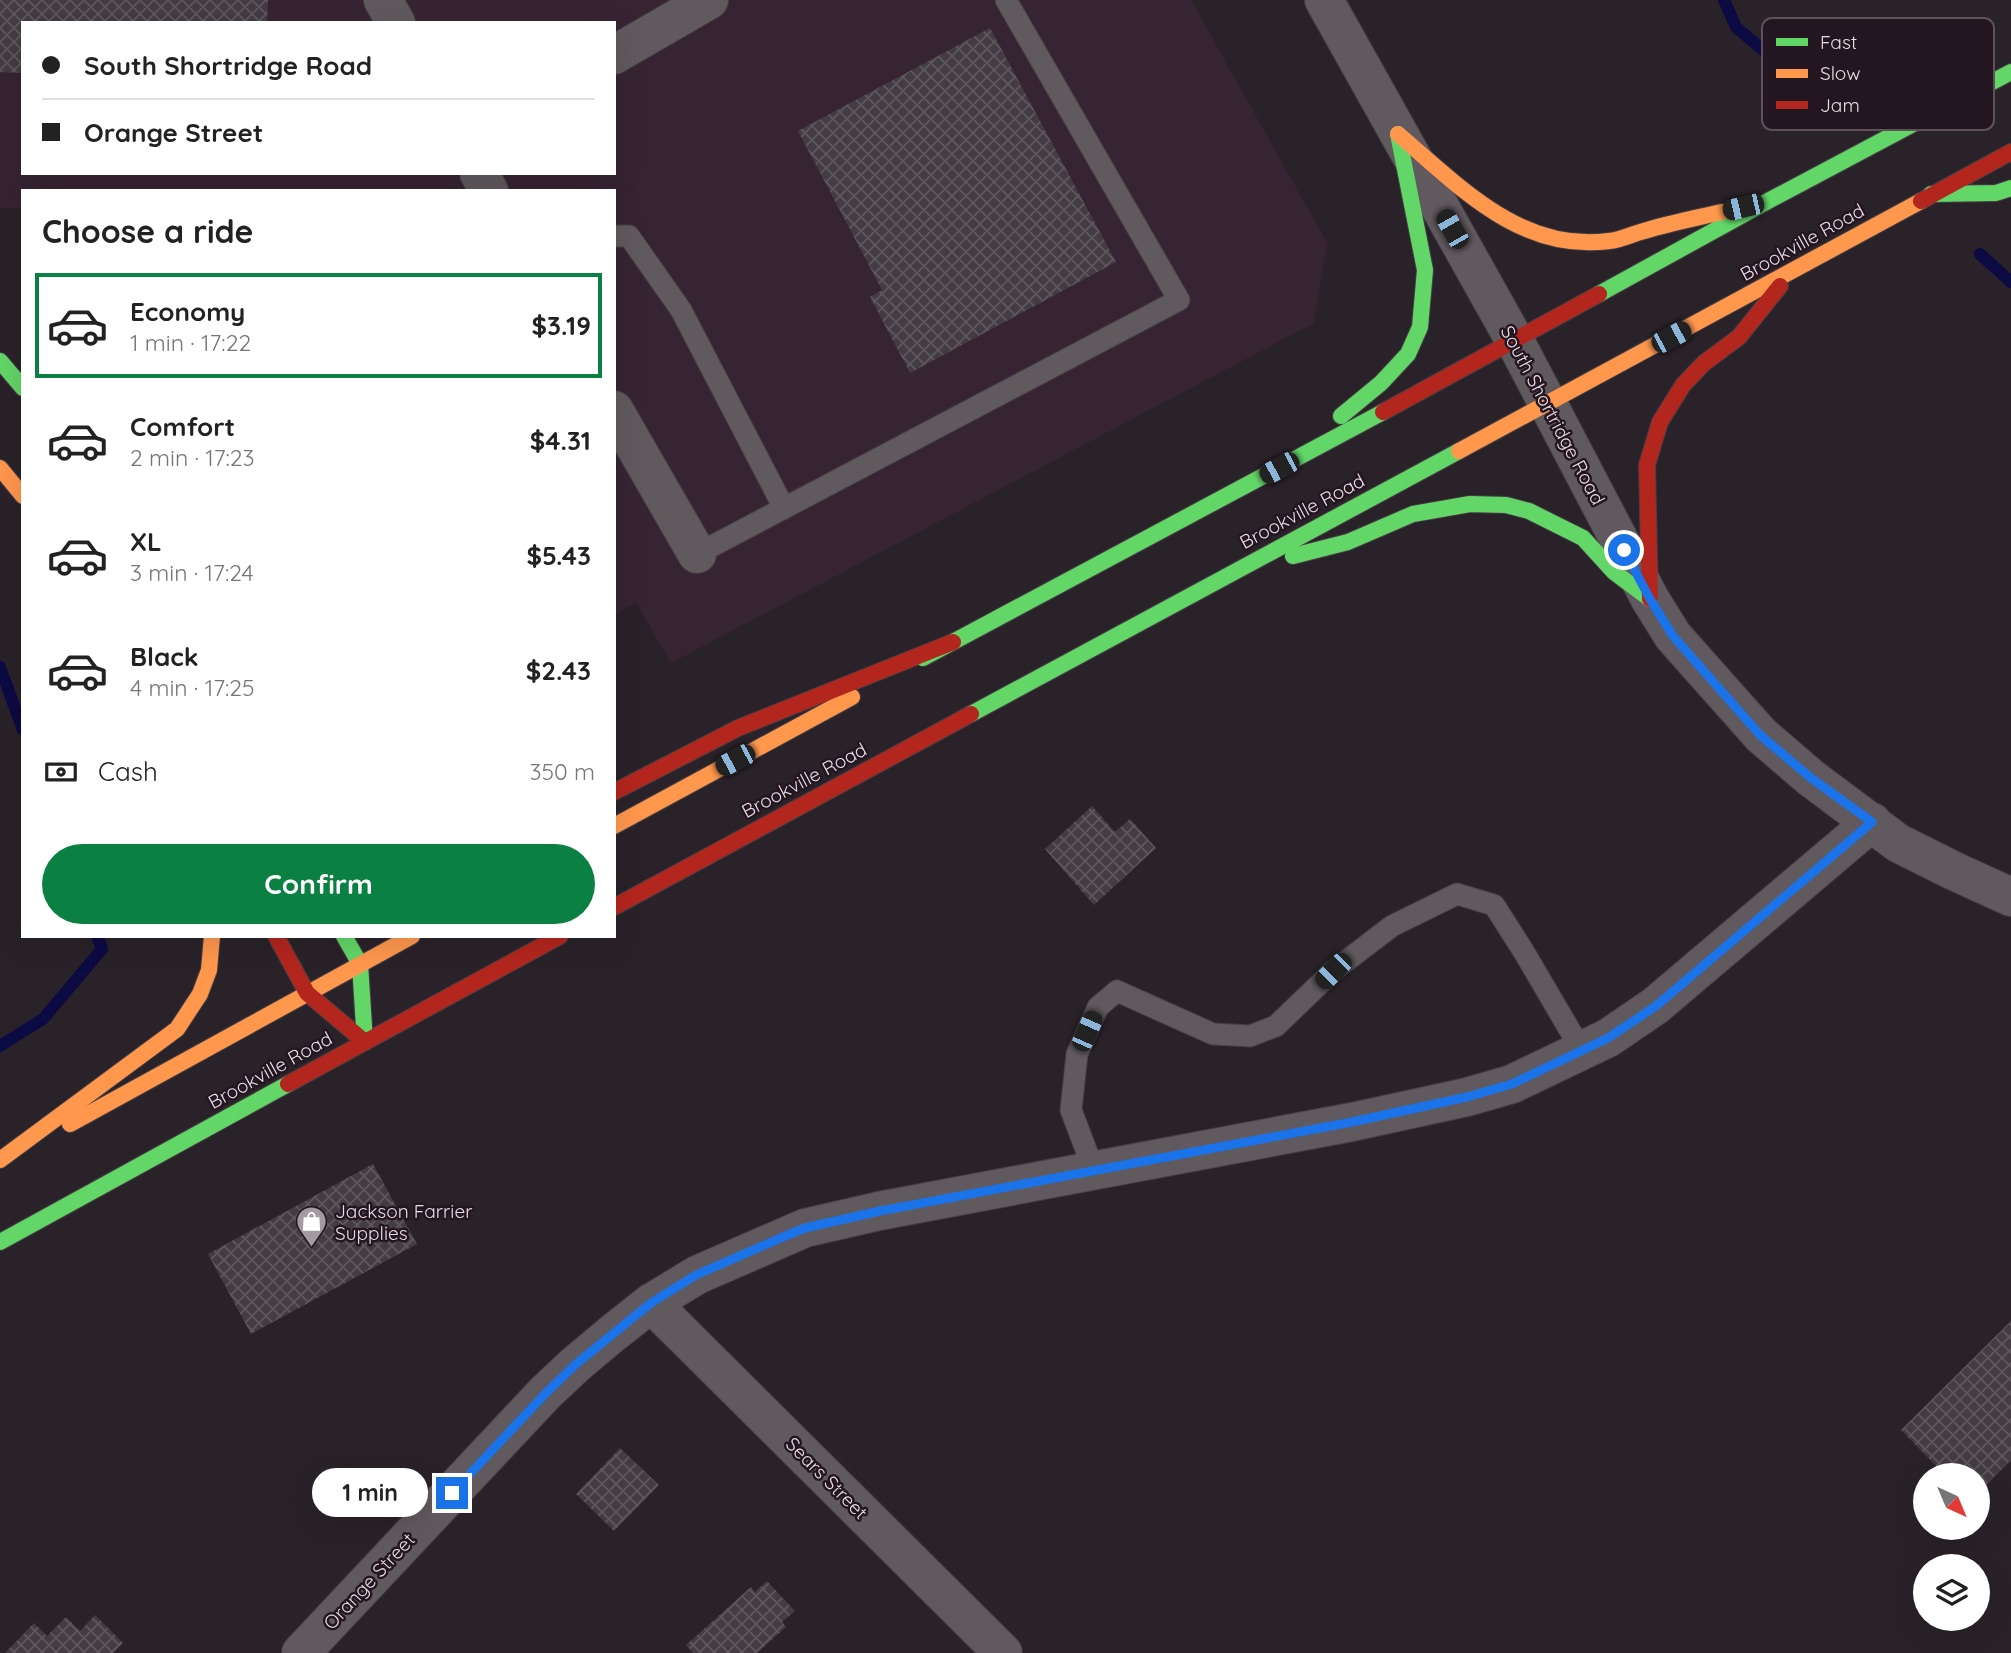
<!DOCTYPE html>
<html lang="en">
<head>
<meta charset="utf-8">
<style>
  body { margin:0; font-family:Quicksand,sans-serif; background:#f6f6f6; color:#222; height:100vh; display:flex; flex-direction:column; font-size:26px; white-space:nowrap }
  * { box-sizing:border-box; margin:0 }
  p { font-size:23px; color:#767676 }
  .icon { flex:none; width:38px; height:38px; fill:none; stroke:currentColor; stroke-width:2; stroke-linecap:round; stroke-linejoin:round }
  .map { position:relative; flex:1; overflow:hidden }
  .panel { position:absolute; left:21px; top:189px; width:595px; height:749px; display:flex; flex-direction:column; background:#fff; border-radius:0px; box-shadow:0 7px 28px #0002 }
  .panel>* { flex:none }
  .top-card { position:absolute; left:21px; top:21px; width:595px; height:154px; border-radius:0px; box-shadow:0 7px 28px #0002; display:grid; align-content:center; height:154px; padding:0 21px; background:#fff }
  .needle { width:46px; rotate:136deg }
  .buttons { position:absolute; left:1913px; top:1463px; display:grid; gap:14px }
  .buttons a { display:grid; place-items:center; width:77px; height:77px; border-radius:50%; background:#fff; box-shadow:0 7px 28px #0002; font-size:35px }
  .end { position:absolute; width:32px; height:32px; margin:-16px; border:9px solid #1a73e8; background:#fff; box-shadow:0 0 0 4px #fff }
  .from { border-radius:50% }
  .bubble { position:absolute; height:49px; border-radius:24px; background:#fff; box-shadow:0 7px 28px #0002; font-size:23px; font-weight:700; line-height:49px; text-align:center }
  .car { position:absolute; width:21px; height:42px; margin:-21px -10px; border-radius:9px; box-shadow:0 0 5px 2px #0007; background:linear-gradient(#222 24%,#8ab4d8 0 40%,#222 0 76%,#8ab4d8 0 86%,#222 0) }
  .top-card b { display:flex; align-items:center; gap:24px; height:66px; font-size:26px }
  .top-card b+b { border-top:2px solid #e0e0e0 }
  .top-card i { width:18px; height:18px; background:#222 }
  ul { padding:0; list-style:none }
  li { display:flex; align-items:center; gap:21px; height:105px; margin:0 14px 10px; padding:0 7px; border:4px solid transparent; border-radius:0px }
  li div { flex:1 }
  li b { display:block; font-size:26px }
  li em { font-style:normal; font-weight:700 }
  li.on { border-color:#0b8043 }
  li>.icon { width:63px; height:63px; stroke-width:1.5 }
  h2 { padding:0 21px; font-size:32px; line-height:84px }
  .pay { display:flex; align-items:center; gap:18px; height:77px; padding:0 21px; font-size:26px }
  .pay p { margin-inline-start:auto }
  .primary-button { display:flex; gap:14px; margin-top:auto; padding:14px 21px }
  .primary-button a { flex:1; height:80px; border-radius:42px; background:#0b8043; color:#fff; font-size:28px; font-weight:700; line-height:80px; text-align:center }
  .map>svg:first-child { display:block }
</style>
</head>
<body>
<div class="map">
<svg width="2011" height="1653" viewBox="0 0 2011 1653">
  <defs>
    <pattern id="building-cross-hatch" width="8" height="8" patternUnits="userSpaceOnUse" patternTransform="scale(1.75)"><rect width="8" height="8" fill="#433d43"/><path d="M0 0l8 8M0 8l8-8" fill="none" stroke="#5e585e"/></pattern>
  </defs>
  <rect width="100%" height="100%" fill="#2a2229"/>
  <!-- built -->
  <path fill="#372432" fill-rule="evenodd" d="M0 0H1191L1327 243 1314 323 671 663 636 602 614 616V191H23V208H0ZM23 23H614V173H23Z"/>
  <g fill="none" stroke-linecap="round" stroke-linejoin="round">
    <!-- stream -->
    <g stroke="#0c0a43" stroke-width="12">
      <polyline points="1724,0 1736,27 1772,58 1813,100"/>
      <polyline points="1980,254 2011,282"/>
      <polyline points="0,667 23,730"/>
      <polyline points="0,1046 43,1019 102,949 97,936"/>
    </g>
  </g>
  <!-- building -->
  <g fill="url(#building-cross-hatch)">
    <polygon points="0,0 268,0 267,23 23,23 23,73 0,72"/>
    <polygon points="990,28 1116,262 910,373 870,297 882,290 798,131"/>
    <polygon points="1092,806 1115,832 1130,819 1156,848 1094,905 1045,849"/>
    <polygon points="373,1164 417,1244 251,1334 208,1254"/>
    <polygon points="2011,1321 2011,1460 1978,1493 1978,1475 1945,1475 1901,1430"/>
    <polygon points="620,1448 659,1485 614,1531 576,1494"/>
    <polygon points="767,1581 795,1611 782,1622 786,1627 757,1653 693,1653 686,1645 751,1587 755,1592"/>
    <polygon points="95,1615 123,1643 113,1653 5,1653 34,1623 47,1636 66,1617 80,1631"/>
  </g>
  <g fill="none" stroke-linecap="round" stroke-linejoin="round">
    <defs>
      <g id="lane">
        <polyline points="614,236 629,236 681,310 784,508"/>
        <polyline points="697,554 1179,300 1006,0"/>
        <polyline points="1094,1171 1071,1110 1077,1054 1098,1007 1117,991 1213,1034 1250,1036 1276,1026 1333,971 1392,926 1457,894 1494,905 1524,952 1582,1051"/>
      </g>
      <g id="street">
        <polyline points="383,0 396,23"/>
        <polyline points="1324,0 1515,341 1650,599 1673,636 1761,735 1811,778 1898,843 1954,871 2011,897"/>
        <polyline points="614,55 709,0"/>
        <polyline points="479,173 489,191"/>
        <polyline points="614,410 697,554"/>
        <polyline points="651,1303 1003,1653"/>
        <polyline points="301,1653 545,1393 576,1364 613,1333 651,1303 697,1275 805,1228 879,1211 1352,1122 1467,1097 1512,1084 1608,1038 1655,1006 1872,822"/>
      </g>
      <g id="fast">
        <polyline points="1931,194 1996,193 2011,188"/>
        <polyline points="1599,294 1768,201 2011,72"/>
        <polyline points="0,361 23,388"/>
        <polyline points="1341,416 1381,383 1408,354 1420,327 1425,270 1398,134"/>
        <polyline points="1293,556 1348,542 1413,514 1470,504 1506,505 1529,511 1583,538 1614,572 1650,599"/>
        <polyline points="923,658 1383,412"/>
        <polyline points="971,714 1459,451"/>
        <polyline points="344,936 360,964 365,1042"/>
        <polyline points="0,1242 288,1084"/>
      </g>
      <g id="slow">
        <path d="M1398 134C1459 186 1521 253 1609 241 1621 240 1632 234 1644 231 1670 223 1696 218 1722 212"/>
        <polyline points="1459,451 1921,201"/>
        <polyline points="0,468 23,496"/>
        <polyline points="614,826 852,697"/>
        <polyline points="70,1124 412,936"/>
        <polyline points="0,1160 177,1029 200,994 209,970 212,936"/>
      </g>
      <g id="jam">
        <polyline points="1921,201 2011,152"/>
        <polyline points="1383,412 1599,294"/>
        <polyline points="1650,599 1647,465 1660,422 1683,385 1704,363 1739,337 1780,286"/>
        <polyline points="614,792 738,728 953,642"/>
        <polyline points="614,907 971,714"/>
        <polyline points="276,936 307,993 365,1042"/>
        <polyline points="288,1084 560,936"/>
      </g>
    </defs>
    <!-- lane casing -->
    <use href="#lane" stroke="#453e44" stroke-width="23"/>
    <!-- street casing -->
    <use href="#street" stroke="#453e44" stroke-width="40"/>
    <!-- fast casing -->
    <use href="#fast" stroke="#453e44" stroke-width="18"/>
    <!-- slow casing -->
    <use href="#slow" stroke="#453e44" stroke-width="18"/>
    <!-- jam casing -->
    <use href="#jam" stroke="#453e44" stroke-width="18"/>
    <!-- lane -->
    <use href="#lane" stroke="#60595e" stroke-width="21"/>
    <!-- street -->
    <use href="#street" stroke="#60595e" stroke-width="38"/>
    <!-- fast -->
    <use href="#fast" stroke="#63d668" stroke-width="16"/>
    <!-- slow -->
    <use href="#slow" stroke="#ff974d" stroke-width="16"/>
    <!-- jam -->
    <use href="#jam" stroke="#b3261e" stroke-width="16"/>
  </g>
  <g fill="none" stroke-linecap="round" stroke-linejoin="round">
    <!-- route -->
    <polyline stroke="#1a73e8" stroke-width="9" points="452,1493 545,1394 576,1364 651,1303 696,1275 783,1237 805,1228 880,1211 1352,1122 1467,1097 1512,1084 1608,1038 1656,1006 1872,822 1811,778 1760,735 1673,636 1650,599 1624,550"/>
  </g>
  <!-- icons -->
  <defs>
    <symbol id="shop-pin" viewBox="-11 -11 22 30"><path d="M0 17L-7.5 6A9.5 9.5 0 1 1 7.5 6Z" fill="#a49ba2" stroke="#241620"/><path d="M-5-2.5h2.3a2.7 3.5 0 0 1 5.4 0H5L5.5 6h-11ZM-1.5-2.5h3a1.5 2.3 0 0 0-3 0Z" fill="#fff"/></symbol>
  </defs>
  <g fill-rule="evenodd">
    <use href="#shop-pin" x="294" y="1204" width="35" height="47"/>
  </g>
  <g text-anchor="middle" stroke-width="5" stroke-linejoin="round" paint-order="stroke">
    <!-- street labels -->
    <g font-size="19" fill="#e6dce3" stroke="#241620">
      <text transform="translate(1802 242) rotate(-29)" y="7">Brookville Road</text>
      <text transform="translate(1553 415) rotate(62)" y="7">South Shortridge Road</text>
      <text transform="translate(1302 511) rotate(-28)" y="7">Brookville Road</text>
      <text transform="translate(804 780) rotate(-28)" y="7">Brookville Road</text>
      <text transform="translate(270 1070) rotate(-29)" y="7">Brookville Road</text>
      <text transform="translate(827 1478) rotate(45)" y="7">Sears Street</text>
      <text transform="translate(369 1581) rotate(-47)" y="7">Orange Street</text>
    </g>
    <!-- poi labels -->
    <g font-size="19" fill="#e6dce3" stroke="#241620" text-anchor="start">
      <text x="335" y="1218">Jackson Farrier<tspan x="335" dy="22">Supplies</tspan></text>
    </g>
  </g>
  <!-- legend -->
  <rect x="1762" y="18" width="232" height="112" rx="10" fill="#241620" stroke="#5e515a" stroke-width="2"/>
  <rect x="1776" y="38" width="32" height="8" fill="#63d668"/>
  <rect x="1776" y="69" width="32" height="9" fill="#ff974d"/>
  <rect x="1776" y="101" width="32" height="8" fill="#b3261e"/>
  <g font-size="19" fill="#e6dce3">
    <text x="1820" y="49">Fast</text>
    <text x="1820" y="80">Slow</text>
    <text x="1820" y="112">Jam</text>
  </g>
</svg>
<div class="buttons">
<a><svg class="needle" viewBox="-14 -14 28 28"><path d="M0-13l5 13h-10z" fill="#e53935"/><path d="M0 13l5-13h-10z" fill="#767676"/></svg></a>
<a><svg class="icon" aria-label="layers" viewBox="0 0 24 24"><path d="M12 4l9 5-9 5-9-5zM3 14l9 5 9-5"/></svg></a>
</div>
<i class="end from" style="left:1624px;top:550px"></i>
<i class="end" style="left:452px;top:1493px"></i>
<div class="bubble" style="left:312px;top:1468px;width:116px">1 min</div>
<i class="car" style="left:1743px;top:207px;rotate:257deg"></i>
<i class="car" style="left:1452px;top:229px;rotate:330deg"></i>
<i class="car" style="left:1671px;top:337px;rotate:62deg"></i>
<i class="car" style="left:1279px;top:468px;rotate:242deg"></i>
<i class="car" style="left:735px;top:760px;rotate:242deg"></i>
<i class="car" style="left:1333px;top:971px;rotate:225deg"></i>
<i class="car" style="left:1087px;top:1031px;rotate:24deg"></i>
<div class="top-card">
<b><i class="from"></i>South Shortridge Road</b>
<b><i></i>Orange Street</b>
</div>
<section class="panel">
<h2>Choose a ride</h2>
<ul>
<li class="on"><svg class="icon" aria-label="car" viewBox="0 0 24 24"><path d="M5 17H2v-5l4-1 3-4h7l3 4 3 1v5h-3M9 17h6M6 11h13"/><circle cx="7" cy="17" r="2"/><circle cx="17" cy="17" r="2"/></svg><div><b>Economy</b><p>1 min · 17:22</p></div><em>$3.19</em></li>
<li><svg class="icon" aria-label="car" viewBox="0 0 24 24"><path d="M5 17H2v-5l4-1 3-4h7l3 4 3 1v5h-3M9 17h6M6 11h13"/><circle cx="7" cy="17" r="2"/><circle cx="17" cy="17" r="2"/></svg><div><b>Comfort</b><p>2 min · 17:23</p></div><em>$4.31</em></li>
<li><svg class="icon" aria-label="car" viewBox="0 0 24 24"><path d="M5 17H2v-5l4-1 3-4h7l3 4 3 1v5h-3M9 17h6M6 11h13"/><circle cx="7" cy="17" r="2"/><circle cx="17" cy="17" r="2"/></svg><div><b>XL</b><p>3 min · 17:24</p></div><em>$5.43</em></li>
<li><svg class="icon" aria-label="car" viewBox="0 0 24 24"><path d="M5 17H2v-5l4-1 3-4h7l3 4 3 1v5h-3M9 17h6M6 11h13"/><circle cx="7" cy="17" r="2"/><circle cx="17" cy="17" r="2"/></svg><div><b>Black</b><p>4 min · 17:25</p></div><em>$2.43</em></li>
</ul>
<div class="pay"><svg class="icon" aria-label="cash" viewBox="0 0 24 24"><path d="M3 7h18v10H3z"/><circle cx="12" cy="12" r="2"/></svg>Cash<p>350 m</p></div>
<div class="primary-button"><a>Confirm</a></div>
</section>
</div>
</body>
</html>
